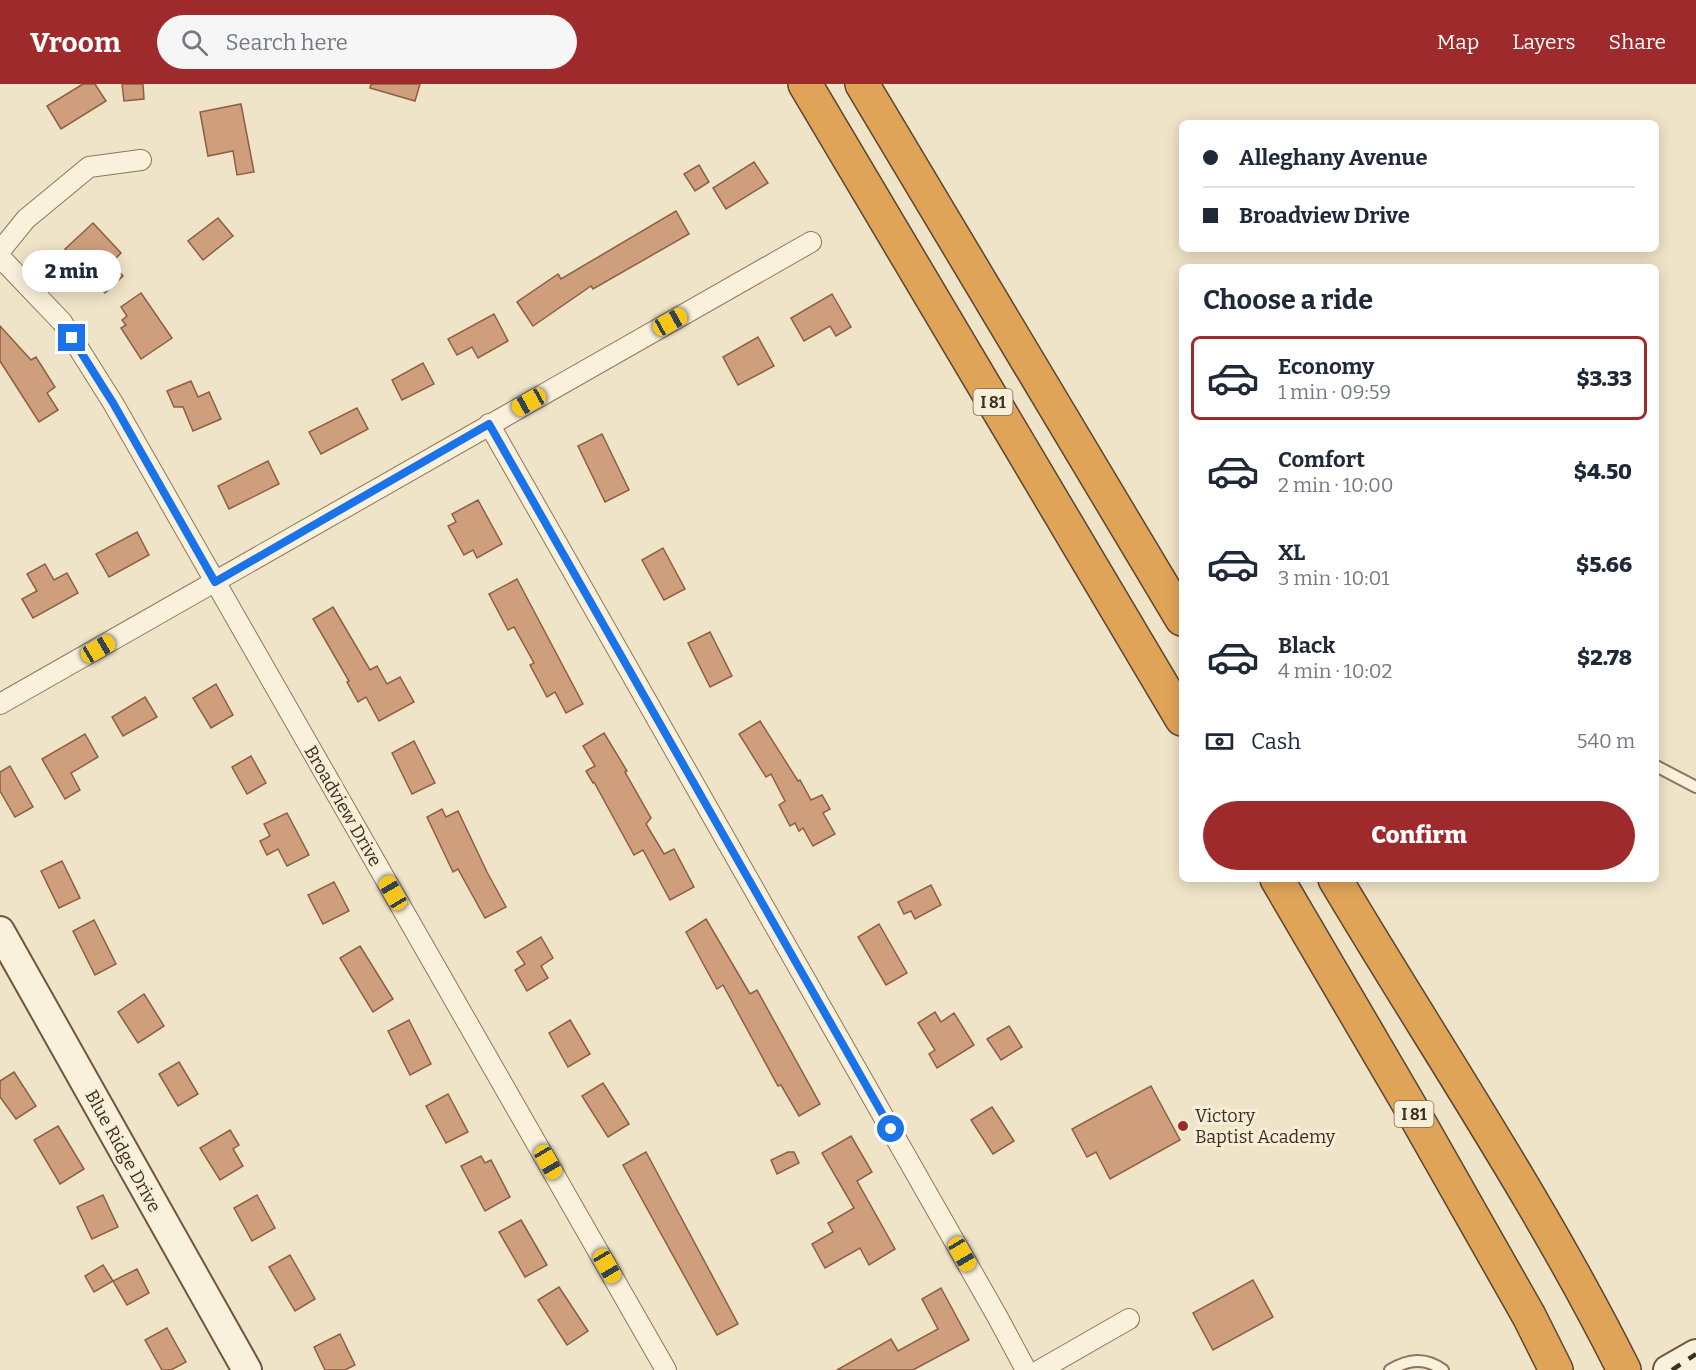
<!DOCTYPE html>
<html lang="en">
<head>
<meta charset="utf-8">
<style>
  body { margin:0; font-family:Bitter,serif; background:#f6f6f7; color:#1f2937; height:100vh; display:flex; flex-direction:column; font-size:22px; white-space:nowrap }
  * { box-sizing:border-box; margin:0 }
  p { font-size:20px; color:#747a83 }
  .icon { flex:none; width:33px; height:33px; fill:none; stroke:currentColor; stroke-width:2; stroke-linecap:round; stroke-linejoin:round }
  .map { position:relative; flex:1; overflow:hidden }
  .side { position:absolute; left:1179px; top:180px; width:480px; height:618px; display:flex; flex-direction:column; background:#fff; border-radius:9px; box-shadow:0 3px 15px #0003 }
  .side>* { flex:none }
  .top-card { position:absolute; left:1179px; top:36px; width:480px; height:132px; border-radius:9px; box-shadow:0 3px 15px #0003; display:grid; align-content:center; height:132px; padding:0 24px; background:#fff }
  .end { position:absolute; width:27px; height:27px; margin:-14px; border:8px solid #1a73e8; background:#fff; box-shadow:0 0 0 3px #fff }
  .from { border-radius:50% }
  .bubble { position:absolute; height:42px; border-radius:21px; background:#fff; box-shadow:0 3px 15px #0003; font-size:20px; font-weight:800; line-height:42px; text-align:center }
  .car { position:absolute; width:18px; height:36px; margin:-18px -9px; border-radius:8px; box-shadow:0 0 4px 2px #0007; background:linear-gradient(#f5c518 24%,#345 0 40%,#f5c518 0 76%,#345 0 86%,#f5c518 0) }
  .top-card b { display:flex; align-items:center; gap:21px; height:57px; font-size:22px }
  .top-card b+b { border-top:2px solid #e0e1e3 }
  .top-card i { width:15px; height:15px; background:#1f2937 }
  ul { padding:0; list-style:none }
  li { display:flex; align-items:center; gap:18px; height:84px; margin:0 12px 9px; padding:0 12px; border:3px solid transparent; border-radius:9px }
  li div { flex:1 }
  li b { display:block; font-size:22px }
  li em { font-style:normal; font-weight:800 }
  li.active { border-color:#9e2a2b }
  li>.icon { width:54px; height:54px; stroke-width:1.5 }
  h2 { padding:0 24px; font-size:27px; line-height:72px }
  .pay { display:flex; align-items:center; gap:15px; height:66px; padding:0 24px; font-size:22px }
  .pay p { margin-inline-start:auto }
  .action { display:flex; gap:12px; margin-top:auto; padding:12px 24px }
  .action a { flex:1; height:69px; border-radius:36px; background:#9e2a2b; color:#fff; font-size:24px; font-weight:800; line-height:69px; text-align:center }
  header { display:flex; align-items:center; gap:36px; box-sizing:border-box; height:84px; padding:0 30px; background:#9e2a2b; color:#fff }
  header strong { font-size:28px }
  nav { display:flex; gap:33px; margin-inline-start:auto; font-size:21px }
  .search { width:420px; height:54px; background:#f6f6f7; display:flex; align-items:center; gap:15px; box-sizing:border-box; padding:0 21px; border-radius:33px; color:#747a83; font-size:22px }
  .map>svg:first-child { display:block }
</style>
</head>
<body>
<header>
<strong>Vroom</strong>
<div class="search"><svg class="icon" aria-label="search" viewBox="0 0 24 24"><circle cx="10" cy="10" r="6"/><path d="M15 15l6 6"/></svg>Search here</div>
<nav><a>Map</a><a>Layers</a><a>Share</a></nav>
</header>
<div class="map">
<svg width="1696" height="1286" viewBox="0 0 1696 1286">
  <rect width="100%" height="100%" fill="#f0e4c8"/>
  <!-- building -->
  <g fill="#cf9f7d" stroke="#8d5f41" stroke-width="1.5">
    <polygon points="83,0 95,0 106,17 61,45 47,22"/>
    <polygon points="122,0 143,0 144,15 124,17"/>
    <polygon points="371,0 420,0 415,17 370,4"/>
    <polygon points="241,20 254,88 237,91 233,67 208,72 200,28"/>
    <polygon points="754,78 768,99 726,125 713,104"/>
    <polygon points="699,81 709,98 695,107 684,90"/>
    <polygon points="676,127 689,150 593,205 591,202 533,242 517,218 558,190 561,195"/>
    <polygon points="218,134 233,152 203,176 188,157"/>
    <polygon points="93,139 121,169 111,179 123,192 105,209 65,165"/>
    <polygon points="141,209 172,254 141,275 121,244 126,241 122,236 127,232 121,223"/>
    <polygon points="832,210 851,243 836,252 830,242 804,257 791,234"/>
    <polygon points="494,230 508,257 478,274 472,263 457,271 448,255"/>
    <polygon points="0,242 31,276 36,273 55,303 47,309 58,326 39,338 0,277"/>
    <polygon points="758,253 774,282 738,301 723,273"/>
    <polygon points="423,279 434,300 402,316 392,296"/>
    <polygon points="191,297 198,313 209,308 221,335 193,347 183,323 174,323 167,307"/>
    <polygon points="357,324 368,345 321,370 309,348"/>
    <polygon points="602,350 629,406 605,418 578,362"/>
    <polygon points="268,377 279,400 229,425 218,402"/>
    <polygon points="478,416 502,460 477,474 473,466 464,471 448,442 456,438 452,430"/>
    <polygon points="137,448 149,471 109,493 96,470"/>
    <polygon points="663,464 685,505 664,516 642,476"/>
    <polygon points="45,480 54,496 67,489 78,509 33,534 22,515 37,507 27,490"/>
    <polygon points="517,495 583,620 566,629 555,608 547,613 530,581 534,579 514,543 508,546 489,510"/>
    <polygon points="333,523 370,586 377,582 387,600 400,593 414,618 379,637 366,613 358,618 347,598 349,597 313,535"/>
    <polygon points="710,548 732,592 710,603 688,559"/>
    <polygon points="216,600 233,631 211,644 193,614"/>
    <polygon points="145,613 157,633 123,652 112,633"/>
    <polygon points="760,637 798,697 800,696 811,716 822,711 830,725 823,729 835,750 813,762 803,744 799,747 795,739 790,742 779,721 785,717 771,690 766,693 739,650"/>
    <polygon points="604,649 627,687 625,688 651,734 646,740 664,770 674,765 694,803 670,816 643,766 634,771 594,698 593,699 586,687 595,682 583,662"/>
    <polygon points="85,650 98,673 71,689 80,706 65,715 42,675"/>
    <polygon points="414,657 435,699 412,710 392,669"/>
    <polygon points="251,672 266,699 247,710 232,683"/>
    <polygon points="10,682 33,723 15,733 0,707 0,688"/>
    <polygon points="442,725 446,733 458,727 487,788 506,823 485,834 458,785 453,788 427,733"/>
    <polygon points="287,729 309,771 287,782 278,765 267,771 260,757 270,752 264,740"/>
    <polygon points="62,777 80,814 59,824 41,787"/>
    <polygon points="334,798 349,827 323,840 308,811"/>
    <polygon points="931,801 941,821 915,835 911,827 904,830 898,818"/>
    <polygon points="706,835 750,910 757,906 820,1020 799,1032 781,1001 778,1002 723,901 717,905 686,848"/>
    <polygon points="94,836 116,880 95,891 73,847"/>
    <polygon points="879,840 907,889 886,901 858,853"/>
    <polygon points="541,853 553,874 541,882 548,894 527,907 515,886 525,880 517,868"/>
    <polygon points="360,862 393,915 373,928 340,874"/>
    <polygon points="144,910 164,942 138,959 118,928"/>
    <polygon points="935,928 941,938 954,929 974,961 937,984 929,970 935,966 918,939"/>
    <polygon points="409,936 431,980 410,991 388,947"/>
    <polygon points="570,936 590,970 568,983 549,949"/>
    <polygon points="1009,942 1022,963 1001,976 987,955"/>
    <polygon points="179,978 198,1010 178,1022 159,990"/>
    <polygon points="14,988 36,1022 16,1035 0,1013 0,997"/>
    <polygon points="603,999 629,1040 608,1053 582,1012"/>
    <polygon points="1151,1002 1180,1056 1110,1095 1096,1068 1087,1073 1072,1045"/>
    <polygon points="448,1010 468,1048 446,1059 426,1022"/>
    <polygon points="992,1023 1014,1057 993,1070 971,1036"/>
    <polygon points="58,1042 84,1085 60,1100 34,1056"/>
    <polygon points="230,1046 239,1061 233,1065 243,1082 220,1096 200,1064"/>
    <polygon points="851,1052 872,1088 857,1097 895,1165 869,1181 860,1164 825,1184 812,1160 833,1148 828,1139 854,1124 822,1069"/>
    <polygon points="646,1068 738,1240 717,1251 623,1081"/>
    <polygon points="788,1068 794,1068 799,1079 777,1090 771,1076"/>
    <polygon points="481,1072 485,1079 491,1076 510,1113 485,1127 461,1082"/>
    <polygon points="103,1111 118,1143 92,1155 77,1123"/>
    <polygon points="257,1111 275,1144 252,1157 234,1124"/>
    <polygon points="521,1136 547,1181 525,1193 499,1148"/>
    <polygon points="290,1171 315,1215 295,1227 269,1183"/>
    <polygon points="103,1181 113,1197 94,1208 85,1192"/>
    <polygon points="137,1185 149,1209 127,1221 113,1197"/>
    <polygon points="1253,1196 1273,1233 1213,1266 1193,1229"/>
    <polygon points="559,1203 588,1247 567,1261 538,1216"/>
    <polygon points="941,1204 969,1256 913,1286 837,1286 891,1255 898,1267 938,1245 922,1215"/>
    <polygon points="167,1244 186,1278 171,1286 162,1286 145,1256"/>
    <polygon points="340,1250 355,1281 345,1286 325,1286 314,1263"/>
  </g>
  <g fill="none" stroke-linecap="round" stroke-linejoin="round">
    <defs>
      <g id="lane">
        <polyline points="1656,682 1696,703"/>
        <path d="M1390 1286C1409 1275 1425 1273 1443 1286"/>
      </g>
      <g id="street">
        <polyline points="0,167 26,135 89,83 141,76"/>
        <polyline points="0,173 62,238 113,319 666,1286"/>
        <polyline points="489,340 997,1232 1026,1286"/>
        <polyline points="0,620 811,158"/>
        <polyline points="1040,1286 1129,1235"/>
      </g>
      <g id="secondary">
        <polyline points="0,847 247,1286"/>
        <polyline points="1668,1286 1696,1270"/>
      </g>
      <g id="highway">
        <polyline points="805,0 1182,635"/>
        <polyline points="862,0 1182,535"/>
        <polyline points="1277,795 1407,1017 1529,1232 1556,1286"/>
        <path d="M1335 795C1432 958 1539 1116 1624 1286"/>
      </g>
    </defs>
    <!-- lane casing -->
    <use href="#lane" stroke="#8d765c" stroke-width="14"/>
    <!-- street casing -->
    <use href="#street" stroke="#8d765c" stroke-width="22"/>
    <!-- secondary casing -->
    <use href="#secondary" stroke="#6f573f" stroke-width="32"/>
    <!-- highway casing -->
    <use href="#highway" stroke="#5b4430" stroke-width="36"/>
    <!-- lane -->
    <use href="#lane" stroke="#faf1dc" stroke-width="10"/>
    <!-- street -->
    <use href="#street" stroke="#faf1dc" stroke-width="20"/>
    <!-- secondary -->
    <use href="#secondary" stroke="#faf1dc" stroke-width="28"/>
    <!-- highway -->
    <use href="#highway" stroke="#e0a458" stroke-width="33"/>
    <!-- rail -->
    <polyline stroke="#3d2e20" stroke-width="4.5" stroke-dasharray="10 10" stroke-linecap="butt" points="1672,1286 1696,1270"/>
  </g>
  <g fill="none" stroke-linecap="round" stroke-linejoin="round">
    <!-- route -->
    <polyline stroke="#1a73e8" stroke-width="8" points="72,254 113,319 215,498 489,340 891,1045"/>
  </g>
  <!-- markers -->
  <circle fill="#9e2a2b" stroke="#f7eed8" stroke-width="2" cx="1183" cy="1042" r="6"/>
  <g text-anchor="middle" stroke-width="6" stroke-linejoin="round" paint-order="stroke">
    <!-- shield labels -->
    <g fill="#f7eed8" stroke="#756857" stroke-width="1.5">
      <rect x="973.5" y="305" width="39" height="26" rx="4.5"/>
      <rect x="1394.5" y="1017" width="39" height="26" rx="4.5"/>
    </g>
    <g font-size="16" font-weight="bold" fill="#3d2e20">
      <text x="993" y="324">I 81</text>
      <text x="1414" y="1036">I 81</text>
    </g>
    <!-- street labels -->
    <g font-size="18" fill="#3d2e20" stroke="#f7eed8">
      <text transform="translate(343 722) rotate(60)" y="6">Broadview Drive</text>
      <text transform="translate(123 1067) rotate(61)" y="6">Blue Ridge Drive</text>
    </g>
    <!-- poi labels -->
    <g font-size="18" fill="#3d2e20" stroke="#f7eed8" text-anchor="start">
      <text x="1195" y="1038">Victory<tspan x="1195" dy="21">Baptist Academy</tspan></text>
    </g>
  </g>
</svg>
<i class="end from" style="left:891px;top:1045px"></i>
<i class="end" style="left:72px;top:254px"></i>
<div class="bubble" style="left:22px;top:166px;width:99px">2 min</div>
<i class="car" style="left:670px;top:238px;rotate:61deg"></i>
<i class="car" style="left:529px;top:318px;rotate:241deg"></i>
<i class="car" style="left:98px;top:565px;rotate:60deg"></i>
<i class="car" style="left:393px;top:809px;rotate:330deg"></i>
<i class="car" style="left:548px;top:1078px;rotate:150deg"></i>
<i class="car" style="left:962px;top:1170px;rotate:150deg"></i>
<i class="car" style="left:607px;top:1182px;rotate:150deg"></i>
<div class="top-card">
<b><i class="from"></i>Alleghany Avenue</b>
<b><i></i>Broadview Drive</b>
</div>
<section class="side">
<h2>Choose a ride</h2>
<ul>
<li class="active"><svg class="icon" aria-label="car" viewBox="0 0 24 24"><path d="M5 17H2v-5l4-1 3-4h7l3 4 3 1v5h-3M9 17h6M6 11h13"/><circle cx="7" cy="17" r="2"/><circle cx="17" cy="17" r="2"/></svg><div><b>Economy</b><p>1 min · 09:59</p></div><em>$3.33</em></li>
<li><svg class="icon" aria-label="car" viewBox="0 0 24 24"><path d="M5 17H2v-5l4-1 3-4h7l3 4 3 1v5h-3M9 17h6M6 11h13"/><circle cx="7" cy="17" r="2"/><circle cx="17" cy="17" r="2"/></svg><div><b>Comfort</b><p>2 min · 10:00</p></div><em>$4.50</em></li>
<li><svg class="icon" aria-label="car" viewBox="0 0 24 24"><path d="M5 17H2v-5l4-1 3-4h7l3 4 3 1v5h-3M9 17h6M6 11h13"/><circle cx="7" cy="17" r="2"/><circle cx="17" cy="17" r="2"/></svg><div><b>XL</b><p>3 min · 10:01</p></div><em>$5.66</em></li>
<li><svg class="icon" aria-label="car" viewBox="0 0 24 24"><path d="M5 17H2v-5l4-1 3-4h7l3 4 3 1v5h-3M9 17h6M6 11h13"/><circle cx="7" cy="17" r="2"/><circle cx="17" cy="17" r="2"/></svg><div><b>Black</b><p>4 min · 10:02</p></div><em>$2.78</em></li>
</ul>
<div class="pay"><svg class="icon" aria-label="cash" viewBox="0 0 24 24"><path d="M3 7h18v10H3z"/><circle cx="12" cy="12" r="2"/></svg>Cash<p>540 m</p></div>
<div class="action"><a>Confirm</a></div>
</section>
</div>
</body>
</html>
